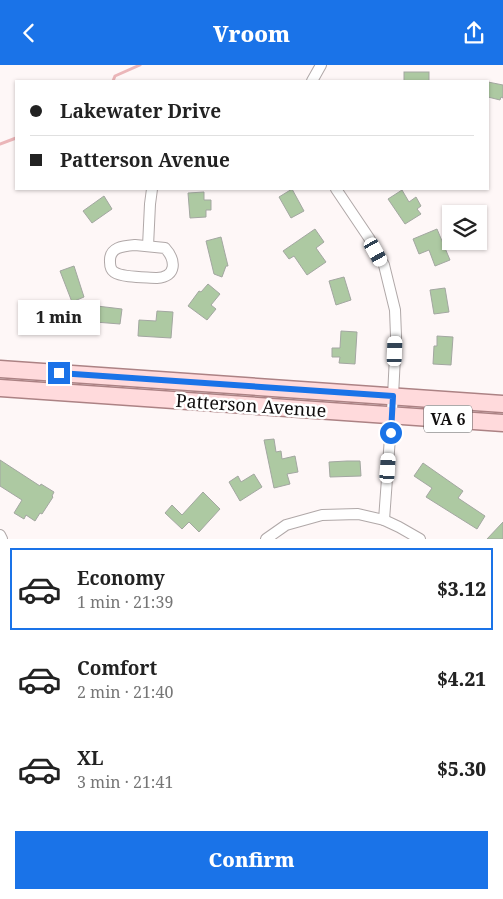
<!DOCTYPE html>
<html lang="en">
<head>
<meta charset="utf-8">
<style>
  body { margin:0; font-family:"Noto Serif",serif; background:#f6f6f6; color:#222; height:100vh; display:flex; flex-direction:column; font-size:19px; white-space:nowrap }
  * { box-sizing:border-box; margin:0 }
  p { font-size:16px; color:#767676 }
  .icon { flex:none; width:28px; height:28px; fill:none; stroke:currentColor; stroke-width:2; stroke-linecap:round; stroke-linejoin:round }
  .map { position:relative; height:474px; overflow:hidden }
  .sheet { display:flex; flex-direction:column; background:#fff; flex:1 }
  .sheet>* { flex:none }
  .guide { position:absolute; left:15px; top:15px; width:474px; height:110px; border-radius:0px; box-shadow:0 1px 4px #0004; display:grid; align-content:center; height:110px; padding:0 15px; background:#fff }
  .buttons { position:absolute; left:442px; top:140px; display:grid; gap:10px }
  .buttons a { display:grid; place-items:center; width:45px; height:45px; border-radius:0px; background:#fff; box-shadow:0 1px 4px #0004; font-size:25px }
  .end { position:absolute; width:22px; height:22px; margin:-11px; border:6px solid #1a73e8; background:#fff; box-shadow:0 0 0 2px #fff }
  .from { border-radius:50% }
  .bubble { position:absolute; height:35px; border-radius:0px; background:#fff; box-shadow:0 1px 4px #0004; font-size:16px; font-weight:800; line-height:35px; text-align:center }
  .car { position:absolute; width:15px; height:30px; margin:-15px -8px; border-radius:6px; box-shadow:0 0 4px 1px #0007; background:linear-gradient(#fff 24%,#345 0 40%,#fff 0 76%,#345 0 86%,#fff 0) }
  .guide b { display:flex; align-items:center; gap:18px; height:48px; font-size:19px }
  .guide b+b { border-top:1px solid #e0e0e0 }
  .guide i { width:12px; height:12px; background:#222 }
  ul { padding:9px 0 0; list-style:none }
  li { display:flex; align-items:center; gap:15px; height:82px; margin:0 10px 8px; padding:0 5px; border:2px solid transparent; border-radius:0px }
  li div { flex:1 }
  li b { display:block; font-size:19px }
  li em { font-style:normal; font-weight:800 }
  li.current { border-color:#1a73e8 }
  li>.icon { width:45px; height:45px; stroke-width:1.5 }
  .button { display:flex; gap:10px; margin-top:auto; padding:10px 15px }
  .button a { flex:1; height:58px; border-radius:0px; background:#1a73e8; color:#fff; font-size:20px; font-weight:800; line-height:58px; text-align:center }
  header { display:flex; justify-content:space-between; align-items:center; height:65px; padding:0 15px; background:#1a73e8; color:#fff; font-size:22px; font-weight:800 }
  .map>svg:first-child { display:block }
</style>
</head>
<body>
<header><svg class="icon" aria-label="back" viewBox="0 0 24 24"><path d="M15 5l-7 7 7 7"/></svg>Vroom<svg class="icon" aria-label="share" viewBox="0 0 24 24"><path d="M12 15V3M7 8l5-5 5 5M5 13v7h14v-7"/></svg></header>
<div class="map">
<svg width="503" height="474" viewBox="0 0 503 474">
  <rect width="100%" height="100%" fill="#fef7f7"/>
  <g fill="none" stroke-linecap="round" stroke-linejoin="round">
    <!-- stream -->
    <g stroke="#ebb6b9" stroke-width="3">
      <polyline points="113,16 115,11 140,0"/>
      <polyline points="0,79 16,73"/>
    </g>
  </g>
  <!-- building -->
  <g fill="#adc9a2" stroke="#a3a7a1">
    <rect x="404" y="7" width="25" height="9"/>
    <polygon points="488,17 503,20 503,33 501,32 500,35 488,32"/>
    <polygon points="292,124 304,146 291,153 279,132"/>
    <polygon points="402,125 409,137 416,132 421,141 417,144 421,149 405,159 388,134"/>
    <polygon points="204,127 204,135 211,135 211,145 206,145 206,152 190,153 188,128"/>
    <polygon points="104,131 112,144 92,158 83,146"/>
    <polygon points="315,164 324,177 316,183 326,197 307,210 294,191 289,194 283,186"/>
    <polygon points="437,164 450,195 435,201 429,185 419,189 413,174"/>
    <polygon points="221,172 228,201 226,201 222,212 214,209 206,176"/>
    <polygon points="74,201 84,232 72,237 60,206"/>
    <polygon points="344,212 351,235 336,240 329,216"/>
    <polygon points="208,219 220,229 211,240 216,244 207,255 188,241 199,226 201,227"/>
    <polygon points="445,223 449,247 434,249 430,225"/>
    <polygon points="97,241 122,244 120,259 95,257"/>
    <polygon points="157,246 173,247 171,273 138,271 139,255 156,256"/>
    <polygon points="341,266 357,267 355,299 339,298 340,292 332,292 332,283 340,283"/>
    <polygon points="437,271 453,272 451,300 433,299 434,281 437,281"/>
    <polygon points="274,374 276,387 281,386 282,394 295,391 298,407 287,409 290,419 274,423 264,375"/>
    <polygon points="0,395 40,421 41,419 54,427 52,431 53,432 42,449 40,448 35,456 26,450 24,454 14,448 22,435 0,421"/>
    <polygon points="347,396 360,396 361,411 330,412 329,397"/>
    <polygon points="423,398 463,426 458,433 485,451 477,464 426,432 432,423 414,411"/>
    <polygon points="254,409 262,422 240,436 229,417 238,411 241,417"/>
    <polygon points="203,427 220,444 199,467 189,457 182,464 165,448 172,440 182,450"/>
    <polygon points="503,457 503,474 487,474"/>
  </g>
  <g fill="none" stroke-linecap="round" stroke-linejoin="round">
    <defs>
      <g id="minor">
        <polyline points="312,16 321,0"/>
        <polyline points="336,124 369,173 384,200 395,245 396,271 393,331 384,455"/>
        <path d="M135 180 165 183C176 195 177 212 157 213 146 212 123 213 114 207 111 205 110 202 110 197 109 182 123 181 135 180Z"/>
        <polyline points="148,181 150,139 152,124"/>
        <polyline points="0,470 2,474"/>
        <polyline points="266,474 286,460 322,450 358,449 384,455 399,462 420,474"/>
      </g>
      <g id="primary">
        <polyline points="0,304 503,339"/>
        <polyline points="0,323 503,358"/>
      </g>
    </defs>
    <!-- minor casing -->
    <use href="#minor" stroke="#b0a8a8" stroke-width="12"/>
    <!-- primary casing -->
    <use href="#primary" stroke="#ac8284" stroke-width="19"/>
    <!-- minor -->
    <use href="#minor" stroke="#fff" stroke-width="10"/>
    <!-- primary -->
    <use href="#primary" stroke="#ffdadc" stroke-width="16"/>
  </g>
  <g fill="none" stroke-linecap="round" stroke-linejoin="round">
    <!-- route -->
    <polyline stroke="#1a73e8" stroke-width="6" points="59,308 393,331 391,368"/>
  </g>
  <g text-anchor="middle" stroke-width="5" stroke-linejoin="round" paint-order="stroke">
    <!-- shield labels -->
    <rect fill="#fff" stroke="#585656" stroke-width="1" x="424" y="340.5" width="48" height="27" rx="4"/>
    <g font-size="16" font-weight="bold" fill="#110e0e">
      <text x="448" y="360">VA 6</text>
    </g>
    <!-- street labels -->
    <g font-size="18" fill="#110e0e" stroke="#fff">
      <text transform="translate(251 341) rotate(4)" y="6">Patterson Avenue</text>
    </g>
  </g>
</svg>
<div class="buttons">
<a><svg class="icon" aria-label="layers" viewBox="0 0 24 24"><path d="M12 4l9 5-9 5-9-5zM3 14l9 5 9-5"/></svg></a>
</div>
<i class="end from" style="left:391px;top:368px"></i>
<i class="end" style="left:59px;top:308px"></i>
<div class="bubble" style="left:18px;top:235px;width:82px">1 min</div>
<i class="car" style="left:376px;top:187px;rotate:151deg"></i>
<i class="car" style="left:395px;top:286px;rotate:2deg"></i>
<i class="car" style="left:388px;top:403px;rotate:4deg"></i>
<div class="guide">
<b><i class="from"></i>Lakewater Drive</b>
<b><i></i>Patterson Avenue</b>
</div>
</div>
<section class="sheet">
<ul>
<li class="current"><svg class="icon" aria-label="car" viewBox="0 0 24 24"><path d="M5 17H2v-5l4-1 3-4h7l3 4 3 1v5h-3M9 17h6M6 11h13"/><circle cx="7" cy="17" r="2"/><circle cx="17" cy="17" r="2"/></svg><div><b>Economy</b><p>1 min · 21:39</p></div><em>$3.12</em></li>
<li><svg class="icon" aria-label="car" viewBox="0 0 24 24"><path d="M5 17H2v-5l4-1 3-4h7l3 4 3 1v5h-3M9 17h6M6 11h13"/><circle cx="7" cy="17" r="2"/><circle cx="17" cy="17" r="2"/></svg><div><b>Comfort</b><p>2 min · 21:40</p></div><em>$4.21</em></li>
<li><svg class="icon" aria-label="car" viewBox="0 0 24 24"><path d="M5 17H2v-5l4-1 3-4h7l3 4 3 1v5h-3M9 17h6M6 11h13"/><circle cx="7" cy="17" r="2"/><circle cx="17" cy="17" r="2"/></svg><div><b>XL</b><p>3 min · 21:41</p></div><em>$5.30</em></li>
</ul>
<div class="button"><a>Confirm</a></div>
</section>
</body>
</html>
